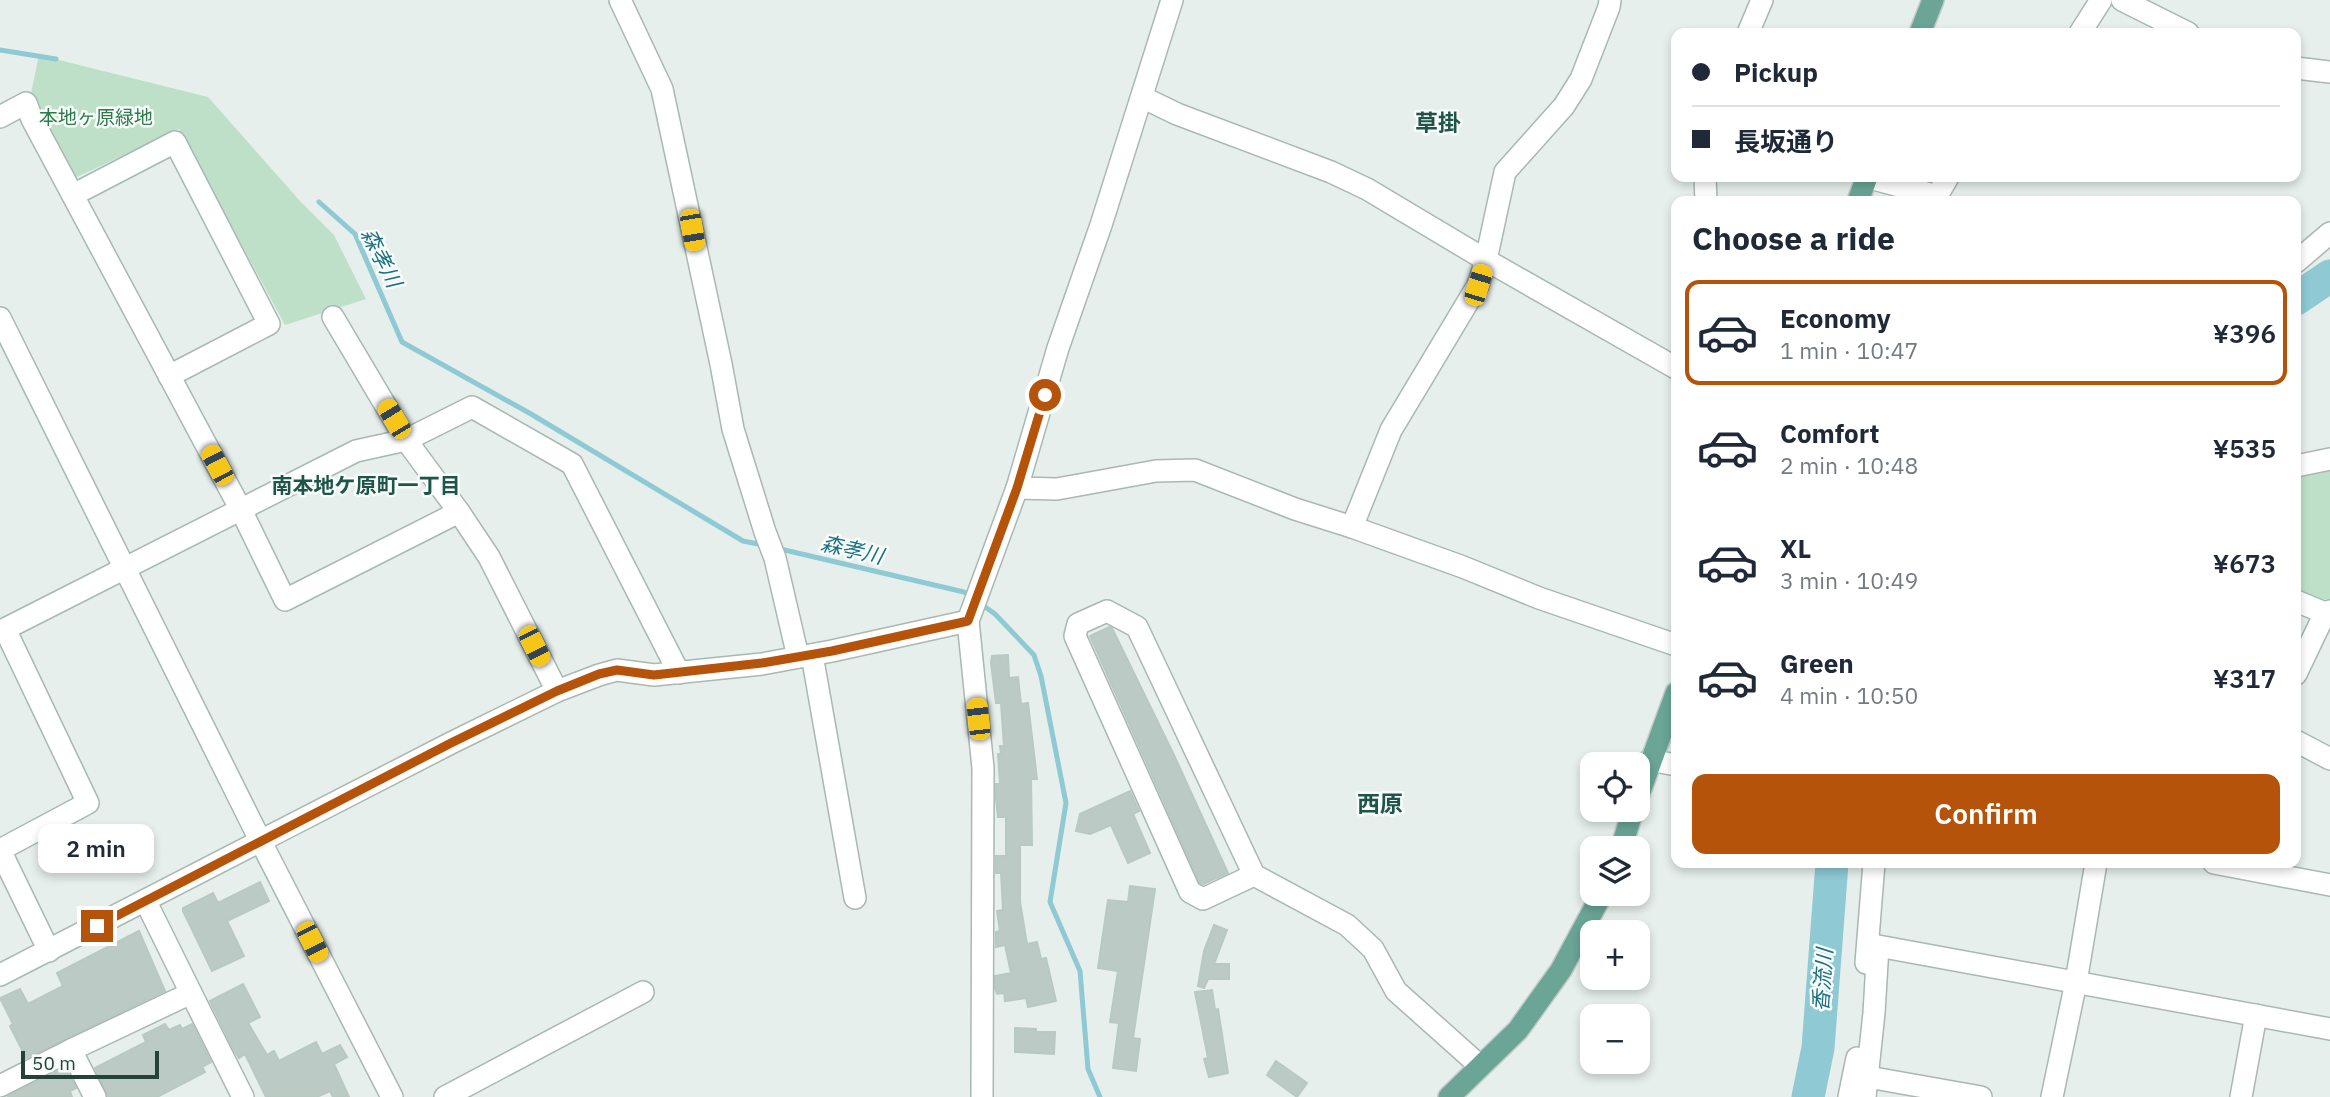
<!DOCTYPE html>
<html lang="en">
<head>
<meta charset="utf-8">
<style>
  body { margin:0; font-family:"IBM Plex Sans","Noto Sans JP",sans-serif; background:#f2f2f3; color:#1f2937; height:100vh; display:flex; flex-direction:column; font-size:26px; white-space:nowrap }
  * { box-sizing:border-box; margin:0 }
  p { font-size:23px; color:#747a83 }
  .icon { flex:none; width:38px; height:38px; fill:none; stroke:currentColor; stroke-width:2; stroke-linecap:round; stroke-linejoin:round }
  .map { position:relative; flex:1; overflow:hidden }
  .details { position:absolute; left:1671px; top:196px; width:630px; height:672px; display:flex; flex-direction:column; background:#fff; border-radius:14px; box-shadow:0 4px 10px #0003 }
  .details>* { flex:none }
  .banner { position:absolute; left:1671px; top:28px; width:630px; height:154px; border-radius:14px; box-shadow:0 4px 10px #0003; display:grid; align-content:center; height:154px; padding:0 21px; background:#fff }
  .controls { position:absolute; left:1580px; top:752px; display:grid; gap:14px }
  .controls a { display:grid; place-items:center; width:70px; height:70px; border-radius:14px; background:#fff; box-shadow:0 4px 10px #0003; font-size:35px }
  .scale { position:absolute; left:21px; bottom:18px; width:138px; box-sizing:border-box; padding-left:7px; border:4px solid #24423a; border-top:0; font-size:19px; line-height:24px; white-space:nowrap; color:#24423a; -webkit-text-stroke:5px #f7fbf9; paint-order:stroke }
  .end { position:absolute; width:32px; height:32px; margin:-16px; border:9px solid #b45309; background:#fff; box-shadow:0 0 0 4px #fff }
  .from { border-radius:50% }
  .bubble { position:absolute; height:49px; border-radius:14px; background:#fff; box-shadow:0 4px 10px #0003; font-size:23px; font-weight:600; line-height:49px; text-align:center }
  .car { position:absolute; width:21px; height:42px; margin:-21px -10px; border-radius:9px; box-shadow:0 0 5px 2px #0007; background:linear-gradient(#f5c518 24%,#345 0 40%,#f5c518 0 76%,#345 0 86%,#f5c518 0) }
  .banner b { display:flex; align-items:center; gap:24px; height:66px; font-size:26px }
  .banner b+b { border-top:2px solid #e0e1e3 }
  .banner i { width:18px; height:18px; background:#1f2937 }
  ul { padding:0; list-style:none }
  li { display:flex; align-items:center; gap:21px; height:105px; margin:0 14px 10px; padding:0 7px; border:4px solid transparent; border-radius:14px }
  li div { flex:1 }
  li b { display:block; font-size:26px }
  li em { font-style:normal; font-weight:600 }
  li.selected { border-color:#b45309 }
  li>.icon { width:63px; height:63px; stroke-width:1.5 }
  h2 { padding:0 21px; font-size:32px; line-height:84px }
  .cta { display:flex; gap:14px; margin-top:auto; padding:14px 21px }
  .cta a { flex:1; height:80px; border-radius:14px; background:#b45309; color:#fff; font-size:28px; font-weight:600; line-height:80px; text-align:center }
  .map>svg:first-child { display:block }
</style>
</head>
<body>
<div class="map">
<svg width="2330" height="1097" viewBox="0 0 2330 1097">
  <rect width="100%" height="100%" fill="#e6efeb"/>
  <!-- green -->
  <g fill="#bfe0c8">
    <polygon points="39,55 208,97 300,201 334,235 366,299 285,325 179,129 75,178 31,93"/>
    <polygon points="2330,469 2330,599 2317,600 2296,591 2296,476"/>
  </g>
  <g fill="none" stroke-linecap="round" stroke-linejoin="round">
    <!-- stream -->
    <g stroke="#8ec9d4" stroke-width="5">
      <polyline points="0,50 56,59"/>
      <polyline points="319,202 355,234 402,342 531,414 743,541 763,545"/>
      <polyline points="776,548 964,592 970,596"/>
      <polyline points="981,604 995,614 1034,655 1041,676 1066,803 1050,902 1080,971 1088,1069 1100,1097"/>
    </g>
    <!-- river -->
    <g stroke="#8ec9d4" stroke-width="33">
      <polyline points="2296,299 2330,276"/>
      <polyline points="1808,1097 1818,1048 1832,863"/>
    </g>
  </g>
  <!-- building -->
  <g fill="#bbcac4" stroke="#b8c9c2" stroke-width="2">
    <polygon points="1109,627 1112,628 1173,753 1228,873 1203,884 1200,883 1090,636"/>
    <polygon points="1008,655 1009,678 1018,677 1021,704 1028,703 1037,779 1031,779 1032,845 1020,845 1020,902 1027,944 1037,942 1041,959 1046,958 1056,1001 1028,1007 1026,998 1005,1001 1004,993 997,994 995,988 995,976 1011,973 1005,945 996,947 996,932 1000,931 997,911 1003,910 1001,873 996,873 996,856 1006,856 1006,817 998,817 996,799 996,784 1000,784 998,754 1001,754 1000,746 1004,746 1001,703 996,703 991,663 992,656"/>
    <polygon points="1130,791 1139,811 1133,814 1150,853 1128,863 1111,825 1090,834 1076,831 1080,814"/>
    <polygon points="260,882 269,901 227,921 244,956 212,971 183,911 183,908 213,893 218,903"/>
    <polygon points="1130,886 1155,889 1133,1038 1140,1039 1136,1071 1113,1068 1119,1023 1110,1022 1118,971 1098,968 1108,900 1128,902"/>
    <polygon points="1214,925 1227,930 1214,964 1229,964 1229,979 1208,979 1204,988 1198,986 1204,951"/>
    <polygon points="139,931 165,991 26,1058 10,1026 13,1024 0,998 20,989 28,1004 63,986 57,973"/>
    <polygon points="243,984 260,1017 248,1023 267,1055 274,1051 279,1061 316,1042 322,1054 340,1045 347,1057 334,1064 349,1097 333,1097 330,1091 317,1097 266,1097 245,1054 239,1058 234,1050 210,1001"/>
    <polygon points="1212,990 1215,1010 1218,1009 1228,1073 1209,1077 1204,1059 1208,1058 1195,992"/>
    <polygon points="165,1024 169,1030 180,1025 182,1029 192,1024 211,1062 202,1067 205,1072 157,1097 108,1097 95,1068 146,1042 143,1035"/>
    <polygon points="1015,1028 1036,1029 1036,1032 1055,1032 1054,1054 1015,1052"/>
    <polygon points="1276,1061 1307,1083 1297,1097 1267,1075"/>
    <polygon points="65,1068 76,1088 70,1091 72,1097 7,1097"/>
  </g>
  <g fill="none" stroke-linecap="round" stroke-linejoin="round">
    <defs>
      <g id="minor">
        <polyline points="620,0 662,89 721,364 733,429 765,532 775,558 798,657"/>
        <polyline points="2122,0 2188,33"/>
        <polyline points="1748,33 1762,0"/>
        <polyline points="2080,33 2101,0"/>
        <polyline points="2296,68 2330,72"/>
        <polyline points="1142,97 1177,114 1331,172 1367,189 1486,260 1676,368"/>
        <polyline points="0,117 26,103 32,119 241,510 285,600 459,512"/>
        <polyline points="1705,177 1706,201"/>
        <polyline points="1866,177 1937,196 1948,177"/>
        <polyline points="73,195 175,142 269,324 169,376"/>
        <polyline points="2296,262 2330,233"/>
        <polyline points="333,317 406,440 459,512 489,557 557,691"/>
        <polyline points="0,318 261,842 392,1097"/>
        <polyline points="2296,466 2330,459"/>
        <polyline points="1017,488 1057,489 1156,471 1195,470 1295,509 1352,527 1463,567 1539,598 1676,645"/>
        <polyline points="1352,527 1391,430 1478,285 1486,260 1505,172 1564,106 1581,79 1609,7 1610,0"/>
        <polyline points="2296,601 2325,613 2330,611"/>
        <polyline points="968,621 983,768 982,1097"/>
        <polyline points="812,655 855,898"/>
        <polyline points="2296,674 2325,613"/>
        <polyline points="2296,741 2330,759"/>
        <polyline points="1650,760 1676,765"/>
        <polyline points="0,850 88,803 5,629 356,451 406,440 472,407 572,464 679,673"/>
        <polyline points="0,850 49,951"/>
        <polyline points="2214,863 2330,885"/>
        <polyline points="1254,875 1203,899 1190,892 1075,636 1078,624 1107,611 1137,627 1254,875 1347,925 1373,949 1396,991 1480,1066"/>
        <polyline points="1866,963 1874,863"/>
        <polyline points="0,975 451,743 557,691 599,675 617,670 654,675 762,664 832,651 968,621 1017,488 1058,348 1101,225 1172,0"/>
        <polyline points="191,993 243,1097"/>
        <polyline points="71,1050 95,1097"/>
        <polyline points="1868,1077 1981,1097"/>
        <polyline points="0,1086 71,1050 191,993 146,902"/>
        <polyline points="445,1097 643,992"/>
        <polyline points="1849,1097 1857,1058"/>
        <polyline points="1865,1097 1874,1013 1878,946 2330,1029"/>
        <polyline points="2052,1097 2076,982 2096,863"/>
        <polyline points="2241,1097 2256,1015"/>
      </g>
      <g id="major">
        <polyline points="1920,33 1933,0"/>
        <polyline points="1858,201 1867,177"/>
        <polyline points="1638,797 1676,693"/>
        <polyline points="1621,849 1633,810"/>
        <polyline points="1449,1097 1518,1030 1561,970 1602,894"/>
      </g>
    </defs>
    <!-- minor casing -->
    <use href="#minor" stroke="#a8b8b2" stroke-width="24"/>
    <!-- major casing -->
    <use href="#major" stroke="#c2cac8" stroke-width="24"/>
    <!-- minor -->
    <use href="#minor" stroke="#fff" stroke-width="21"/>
    <!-- major -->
    <use href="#major" stroke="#6aa596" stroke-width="21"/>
  </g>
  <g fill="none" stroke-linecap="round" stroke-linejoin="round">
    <!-- route -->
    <polyline stroke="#b45309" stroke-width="9" points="97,926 451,743 557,691 599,674 617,670 654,675 762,663 832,651 968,621 1017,488 1045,395"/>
  </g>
  <g text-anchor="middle" stroke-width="5" stroke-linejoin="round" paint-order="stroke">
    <!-- park labels -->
    <g font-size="19" fill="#2d7a4b" stroke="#f7fbf9">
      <text x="96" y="124">本地ヶ原緑地</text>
    </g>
    <!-- water labels -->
    <g font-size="21" font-style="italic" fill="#1c6f80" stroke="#f7fbf9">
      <text transform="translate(381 258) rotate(63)" y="7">森孝川</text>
      <text transform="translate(852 550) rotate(13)" y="7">森孝川</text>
      <text transform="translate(1823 980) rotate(-86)" y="7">香流川</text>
    </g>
    <!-- neighbourhood labels -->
    <g font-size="21" font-weight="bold" fill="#1f5548" stroke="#f7fbf9">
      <text x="366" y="493">南本地ケ原町一丁目</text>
    </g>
    <!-- quarter labels -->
    <g font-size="23" font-weight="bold" fill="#1f5548" stroke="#f7fbf9">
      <text x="1438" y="131">草掛</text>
      <text x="1380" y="812">西原</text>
    </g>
  </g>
</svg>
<div class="controls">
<a><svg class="icon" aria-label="locate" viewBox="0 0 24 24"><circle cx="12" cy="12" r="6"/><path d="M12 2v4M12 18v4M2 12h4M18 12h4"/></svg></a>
<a><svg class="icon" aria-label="layers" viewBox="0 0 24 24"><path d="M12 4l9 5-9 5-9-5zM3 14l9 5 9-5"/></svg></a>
<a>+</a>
<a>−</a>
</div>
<div class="scale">50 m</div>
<i class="end from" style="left:1045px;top:395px"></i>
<i class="end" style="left:97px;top:926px"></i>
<div class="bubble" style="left:38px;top:824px;width:116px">2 min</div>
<i class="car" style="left:692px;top:230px;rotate:170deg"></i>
<i class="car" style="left:1478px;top:285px;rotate:17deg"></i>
<i class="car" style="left:394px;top:419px;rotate:329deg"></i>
<i class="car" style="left:217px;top:465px;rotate:332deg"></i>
<i class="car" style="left:534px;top:646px;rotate:153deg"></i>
<i class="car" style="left:978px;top:719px;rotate:354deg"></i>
<i class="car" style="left:312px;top:942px;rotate:153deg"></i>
<div class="banner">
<b><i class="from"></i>Pickup</b>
<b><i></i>長坂通り</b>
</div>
<section class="details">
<h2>Choose a ride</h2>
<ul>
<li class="selected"><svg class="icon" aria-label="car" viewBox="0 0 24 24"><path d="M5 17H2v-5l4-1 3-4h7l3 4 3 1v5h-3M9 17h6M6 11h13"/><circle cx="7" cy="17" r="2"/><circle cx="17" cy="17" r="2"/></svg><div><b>Economy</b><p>1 min · 10:47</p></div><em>¥396</em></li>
<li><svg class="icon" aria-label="car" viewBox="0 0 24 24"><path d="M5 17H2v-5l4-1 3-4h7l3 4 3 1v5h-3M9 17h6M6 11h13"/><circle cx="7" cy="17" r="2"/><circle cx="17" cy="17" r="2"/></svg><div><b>Comfort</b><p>2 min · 10:48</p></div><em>¥535</em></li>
<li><svg class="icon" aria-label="car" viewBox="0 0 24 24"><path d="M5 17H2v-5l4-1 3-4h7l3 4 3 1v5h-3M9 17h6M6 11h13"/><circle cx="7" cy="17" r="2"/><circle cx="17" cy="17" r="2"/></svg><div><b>XL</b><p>3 min · 10:49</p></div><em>¥673</em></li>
<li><svg class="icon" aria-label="car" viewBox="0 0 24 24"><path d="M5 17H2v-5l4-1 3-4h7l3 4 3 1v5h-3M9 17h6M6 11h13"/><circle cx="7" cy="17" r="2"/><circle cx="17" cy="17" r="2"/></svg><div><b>Green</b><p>4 min · 10:50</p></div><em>¥317</em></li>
</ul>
<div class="cta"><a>Confirm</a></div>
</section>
</div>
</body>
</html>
